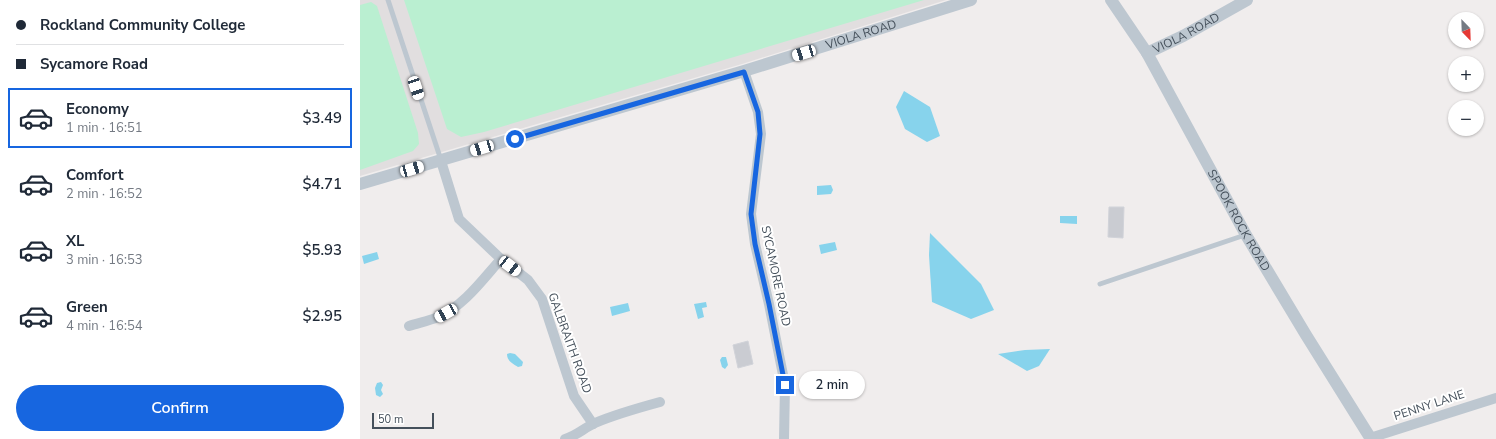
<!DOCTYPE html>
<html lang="en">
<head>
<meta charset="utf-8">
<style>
  body { margin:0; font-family:"Nunito Sans",sans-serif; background:#f2f2f3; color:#1f2937; height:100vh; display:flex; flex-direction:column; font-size:15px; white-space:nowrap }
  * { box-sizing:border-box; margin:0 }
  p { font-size:13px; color:#747a83 }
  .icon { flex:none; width:22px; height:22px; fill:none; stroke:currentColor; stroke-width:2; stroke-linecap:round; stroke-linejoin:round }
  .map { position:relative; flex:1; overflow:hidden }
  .sheet { display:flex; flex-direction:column; background:#fff; width:360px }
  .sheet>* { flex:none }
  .guide { display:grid; align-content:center; height:88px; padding:0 16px; background:#fff }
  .needle { width:26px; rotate:157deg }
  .buttons { position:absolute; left:1088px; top:12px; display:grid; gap:8px }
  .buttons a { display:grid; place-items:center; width:36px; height:36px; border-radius:50%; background:#fff; box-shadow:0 1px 3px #0004; font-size:20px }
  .scale { position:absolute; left:12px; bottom:10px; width:62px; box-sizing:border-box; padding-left:4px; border:2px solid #45505b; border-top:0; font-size:11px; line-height:14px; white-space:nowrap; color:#45505b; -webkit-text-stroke:3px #fff; paint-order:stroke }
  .end { position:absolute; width:18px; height:18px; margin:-9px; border:5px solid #1766e0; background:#fff; box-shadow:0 0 0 2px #fff }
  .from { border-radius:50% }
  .bubble { position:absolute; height:28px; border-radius:14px; background:#fff; box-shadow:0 1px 3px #0004; font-size:13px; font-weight:600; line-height:28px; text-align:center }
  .car { position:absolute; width:12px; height:24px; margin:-12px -6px; border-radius:5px; box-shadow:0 0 3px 1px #0007; background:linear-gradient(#fff 24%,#345 0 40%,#fff 0 76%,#345 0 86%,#fff 0) }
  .guide b { display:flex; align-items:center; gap:14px; height:38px; font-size:15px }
  .guide b+b { border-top:1px solid #e0e1e3 }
  .guide i { width:10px; height:10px; background:#1f2937 }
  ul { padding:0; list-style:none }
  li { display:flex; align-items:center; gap:12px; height:60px; margin:0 8px 6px; padding:0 8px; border:2px solid transparent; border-radius:0px }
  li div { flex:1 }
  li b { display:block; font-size:15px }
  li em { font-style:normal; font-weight:600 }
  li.current { border-color:#1766e0 }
  li>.icon { width:36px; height:36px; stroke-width:1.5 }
  .action { display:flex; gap:8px; margin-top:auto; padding:8px 16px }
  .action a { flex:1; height:46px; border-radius:24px; background:#1766e0; color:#fff; font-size:16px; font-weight:600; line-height:46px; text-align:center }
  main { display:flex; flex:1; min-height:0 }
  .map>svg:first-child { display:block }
</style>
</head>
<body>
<main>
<section class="sheet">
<div class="guide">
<b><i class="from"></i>Rockland Community College</b>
<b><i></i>Sycamore Road</b>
</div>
<ul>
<li class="current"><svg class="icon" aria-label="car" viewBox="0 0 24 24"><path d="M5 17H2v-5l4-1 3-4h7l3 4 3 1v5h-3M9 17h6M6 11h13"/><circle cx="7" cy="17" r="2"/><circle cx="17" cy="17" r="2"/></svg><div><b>Economy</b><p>1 min · 16:51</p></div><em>$3.49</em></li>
<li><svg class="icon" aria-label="car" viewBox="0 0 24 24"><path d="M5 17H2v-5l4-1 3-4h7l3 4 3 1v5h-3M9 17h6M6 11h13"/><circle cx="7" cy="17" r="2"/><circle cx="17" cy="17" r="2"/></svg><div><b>Comfort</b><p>2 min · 16:52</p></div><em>$4.71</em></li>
<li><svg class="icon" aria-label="car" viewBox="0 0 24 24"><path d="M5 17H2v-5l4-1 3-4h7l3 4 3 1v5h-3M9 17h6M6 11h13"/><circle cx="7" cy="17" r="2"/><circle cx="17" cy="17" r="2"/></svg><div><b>XL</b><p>3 min · 16:53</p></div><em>$5.93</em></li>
<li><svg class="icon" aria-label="car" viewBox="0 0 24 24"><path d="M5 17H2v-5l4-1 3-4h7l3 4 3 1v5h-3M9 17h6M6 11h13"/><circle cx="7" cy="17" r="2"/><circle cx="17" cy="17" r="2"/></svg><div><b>Green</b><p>4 min · 16:54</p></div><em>$2.95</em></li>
</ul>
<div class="action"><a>Confirm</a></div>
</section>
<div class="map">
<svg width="1136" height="439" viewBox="0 0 1136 439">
  <rect width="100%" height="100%" fill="#f0eded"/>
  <!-- education -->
  <polygon fill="#e1dedf" points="0,0 586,0 382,64 0,176"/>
  <!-- green -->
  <g fill="#baefd1">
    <polygon points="44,0 564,0 124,132 101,137 87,129"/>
    <polygon points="11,2 17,6 58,133 59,144 53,151 0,170 0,5"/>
  </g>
  <!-- water -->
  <g fill="#87d3ec">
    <polygon points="544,91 570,107 580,136 567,142 545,129 536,107"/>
    <polygon points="471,185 473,190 471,194 457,195 457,186"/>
    <polygon points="700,216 717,216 717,224 700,223"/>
    <polygon points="570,233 621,284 634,310 611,319 572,302 569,255"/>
    <polygon points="475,242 477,250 461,254 459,245"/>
    <polygon points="17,252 19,259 4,264 2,256"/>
    <polygon points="346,302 347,307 342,308 344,317 338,319 334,304"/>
    <polygon points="268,303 270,311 252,316 250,307"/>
    <polygon points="690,349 679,366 667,371 638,354 665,350"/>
    <path d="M150 353 155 354 163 362 162 366 158 367C153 364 147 361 147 354Z"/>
    <polygon points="362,357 366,357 368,365 365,369 362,367 360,360"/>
    <polygon points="488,373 493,373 497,379 499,385 498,386 492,387 487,379"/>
    <polygon points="21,382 23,385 21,390 23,394 20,397 16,395 15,388 17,383"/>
  </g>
  <!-- building -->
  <g fill="#caccd2" stroke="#d1d3d9">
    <polygon points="749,207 764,207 763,238 748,237"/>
    <polygon points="388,341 393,364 378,368 373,345"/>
  </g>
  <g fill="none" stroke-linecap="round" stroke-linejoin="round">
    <!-- service -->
    <g stroke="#bdc7d0" stroke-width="5">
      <polyline points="28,0 81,160"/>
      <polyline points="740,284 885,235"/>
    </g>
    <!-- minor -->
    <g stroke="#bdc7d0" stroke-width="10">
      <polyline points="384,71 398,112 401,134 391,214 395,244 409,304 425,385 424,439"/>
      <polyline points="81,161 99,219 141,259 168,280 182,299 214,396 233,424"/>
      <path d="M49 326C58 323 69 321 78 317 104 306 123 279 141 259"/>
      <polyline points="1010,438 1136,398"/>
      <path d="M205 439C216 436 224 428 235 423 256 414 278 408 300 402"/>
    </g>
    <!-- tertiary -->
    <g stroke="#bdc7d0" stroke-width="12">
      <path id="s1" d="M751 0 787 53 886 235 946 335 1011 439"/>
      <path id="s2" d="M787 53 823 36 887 0"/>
      <path id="s3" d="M0 184 384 71 611 0"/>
    </g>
  </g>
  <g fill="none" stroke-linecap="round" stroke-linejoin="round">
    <!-- route -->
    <polyline stroke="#1766e0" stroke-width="5" points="155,139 384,72 398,112 400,134 391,214 395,244 409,304 425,385"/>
  </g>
  <g text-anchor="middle" stroke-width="4" stroke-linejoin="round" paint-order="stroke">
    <!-- street labels -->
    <g font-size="12" fill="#45505b" stroke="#fff">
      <text dy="4" stroke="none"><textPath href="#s2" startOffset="44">VIOLA ROAD</textPath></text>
      <text dy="4" stroke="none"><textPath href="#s3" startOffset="523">VIOLA ROAD</textPath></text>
      <text dy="4" stroke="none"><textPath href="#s1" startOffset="255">SPOOK ROCK ROAD</textPath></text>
      <text transform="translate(416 276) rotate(78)" y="4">SYCAMORE ROAD</text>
      <text transform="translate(210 343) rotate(70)" y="4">GALBRAITH ROAD</text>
      <text transform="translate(1069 405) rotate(-18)" y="4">PENNY LANE</text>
    </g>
  </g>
</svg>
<div class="buttons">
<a><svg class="needle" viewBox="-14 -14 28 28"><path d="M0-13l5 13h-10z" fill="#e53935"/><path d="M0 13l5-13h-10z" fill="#747a83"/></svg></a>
<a>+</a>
<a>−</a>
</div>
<div class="scale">50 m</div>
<i class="end from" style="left:155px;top:139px"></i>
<i class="end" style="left:425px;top:385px"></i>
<div class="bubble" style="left:439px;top:371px;width:66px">2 min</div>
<i class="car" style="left:444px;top:53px;rotate:253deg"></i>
<i class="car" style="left:56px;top:88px;rotate:162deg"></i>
<i class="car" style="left:122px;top:148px;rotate:253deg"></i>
<i class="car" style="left:52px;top:169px;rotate:74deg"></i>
<i class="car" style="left:150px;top:266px;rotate:128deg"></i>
<i class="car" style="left:86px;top:313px;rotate:241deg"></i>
</div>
</main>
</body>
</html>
